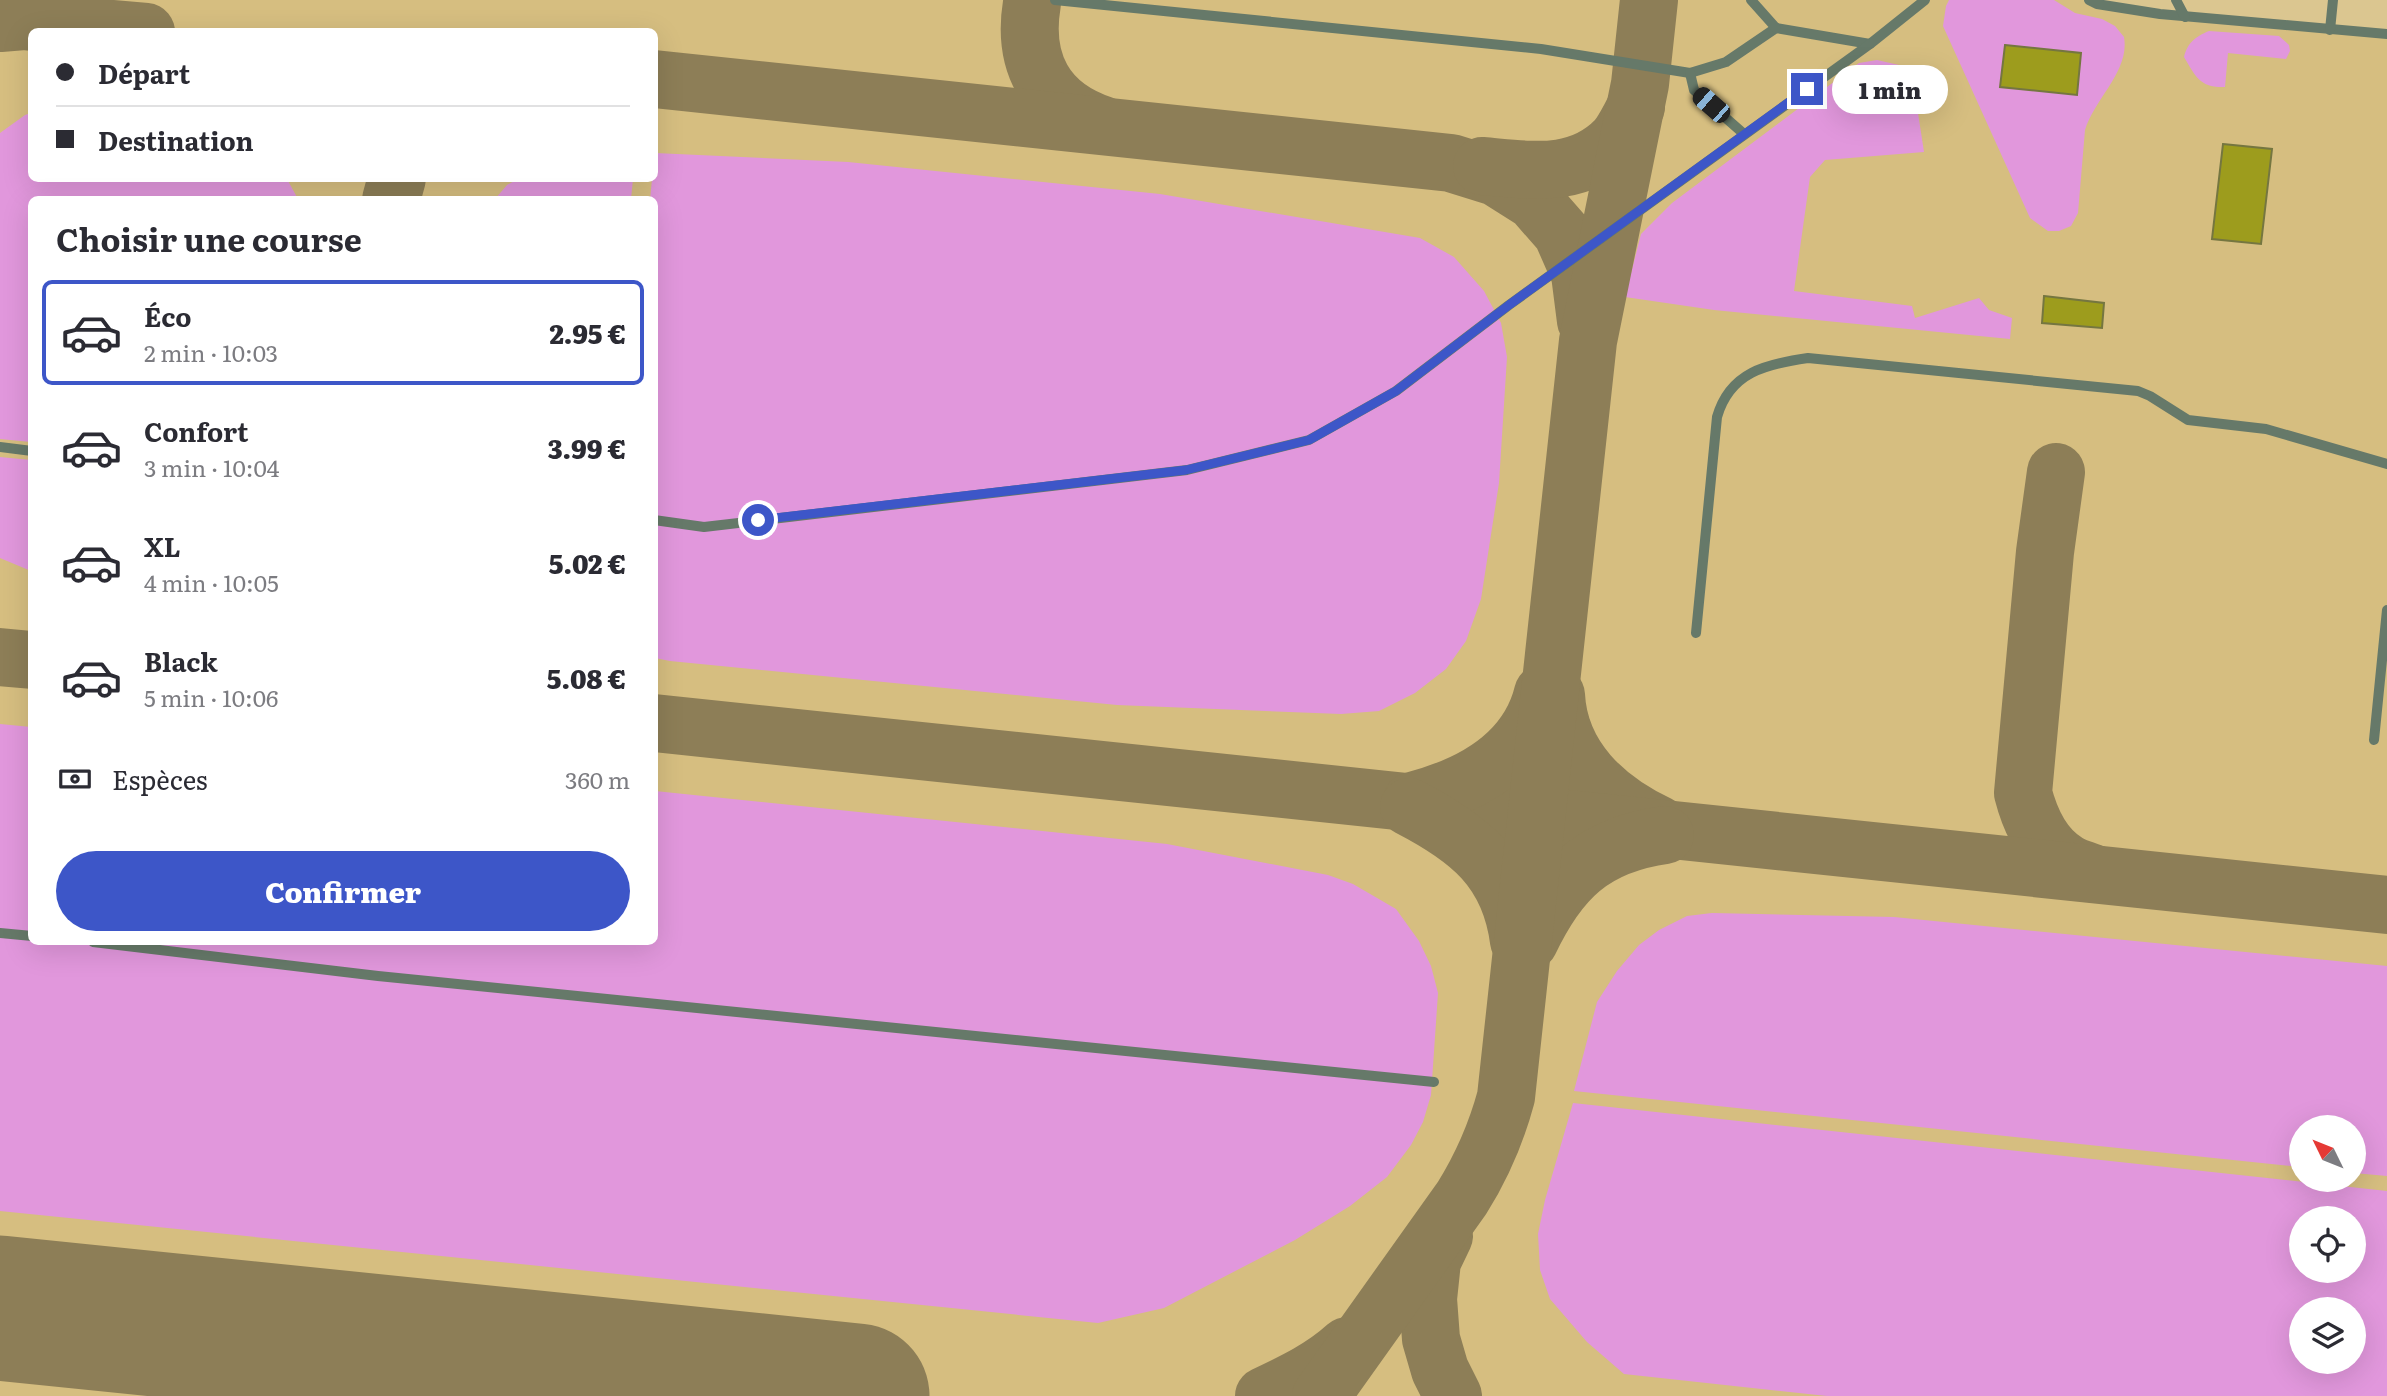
<!DOCTYPE html>
<html lang="fr">
<head>
<meta charset="utf-8">
<style>
  body { margin:0; font-family:Literata,serif; background:#f2f2f3; color:#2b2b33; height:100vh; display:flex; flex-direction:column; font-size:26px; white-space:nowrap }
  * { box-sizing:border-box; margin:0 }
  p { font-size:23px; color:#7c7c81 }
  .icon { flex:none; width:38px; height:38px; fill:none; stroke:currentColor; stroke-width:2; stroke-linecap:round; stroke-linejoin:round }
  .map { position:relative; flex:1; overflow:hidden }
  .panel { position:absolute; left:28px; top:196px; width:630px; height:749px; display:flex; flex-direction:column; background:#fff; border-radius:10px; box-shadow:0 7px 28px #0002 }
  .panel>* { flex:none }
  .top-card { position:absolute; left:28px; top:28px; width:630px; height:154px; border-radius:10px; box-shadow:0 7px 28px #0002; display:grid; align-content:center; height:154px; padding:0 28px; background:#fff }
  .needle { width:46px; rotate:313deg }
  .fabs { position:absolute; left:2289px; top:1115px; display:grid; gap:14px }
  .fabs a { display:grid; place-items:center; width:77px; height:77px; border-radius:50%; background:#fff; box-shadow:0 7px 28px #0002; font-size:35px }
  .end { position:absolute; width:32px; height:32px; margin:-16px; border:9px solid #3d56c8; background:#fff; box-shadow:0 0 0 4px #fff }
  .from { border-radius:50% }
  .bubble { position:absolute; height:49px; border-radius:24px; background:#fff; box-shadow:0 7px 28px #0002; font-size:23px; font-weight:800; line-height:49px; text-align:center }
  .car { position:absolute; width:21px; height:42px; margin:-21px -10px; border-radius:9px; box-shadow:0 0 5px 2px #0007; background:linear-gradient(#222 24%,#8ab4d8 0 40%,#222 0 76%,#8ab4d8 0 86%,#222 0) }
  .top-card b { display:flex; align-items:center; gap:24px; height:66px; font-size:26px }
  .top-card b+b { border-top:2px solid #e1e1e2 }
  .top-card i { width:18px; height:18px; background:#2b2b33 }
  ul { padding:0; list-style:none }
  li { display:flex; align-items:center; gap:21px; height:105px; margin:0 14px 10px; padding:0 14px; border:4px solid transparent; border-radius:10px }
  li div { flex:1 }
  li b { display:block; font-size:26px }
  li em { font-style:normal; font-weight:800 }
  li.selected { border-color:#3d56c8 }
  li>.icon { width:63px; height:63px; stroke-width:1.5 }
  h2 { padding:0 28px; font-size:32px; line-height:84px }
  .pay { display:flex; align-items:center; gap:18px; height:77px; padding:0 28px; font-size:26px }
  .pay p { margin-inline-start:auto }
  .primary-button { display:flex; gap:14px; margin-top:auto; padding:14px 28px }
  .primary-button a { flex:1; height:80px; border-radius:42px; background:#3d56c8; color:#fff; font-size:28px; font-weight:800; line-height:80px; text-align:center }
  .map>svg:first-child { display:block }
</style>
</head>
<body>
<div class="map">
<svg width="2387" height="1396" viewBox="0 0 2387 1396">
  <rect width="100%" height="100%" fill="#dbc690"/>
  <!-- built -->
  <path fill="#d6be80" fill-rule="evenodd" d="M0 0H2094L2098 4 2387 34V1396H0ZM32 32H654V178H32ZM32 200H654V942H32ZM2301 1127H2354V1180H2301ZM2301 1218H2354V1270H2301ZM2301 1309H2354V1362H2301Z"/>
  <!-- green -->
  <g fill="#e197dc" fill-rule="evenodd">
    <path d="M1949 0H2054L2075 13 2102 19 2115 26 2124 37C2130 71 2095 98 2085 130L2078 213 2071 226 2059 231H2048L2030 218 1943 26 1946 6Z"/>
    <path d="M2209 31 2279 36 2289 45 2290 51 2286 59 2228 53 2225 87C2200 88 2196 77 2184 57 2188 42 2195 37 2209 31Z"/>
    <polygon points="1877,60 1899,65 1912,74 1924,152 1825,160 1810,177 1794,291 1912,306 1915,318 1979,298 1989,310 2012,318 2010,339 1714,310 1625,297 1641,234 1672,203 1859,63"/>
    <polygon points="31,113 32,178 287,179 298,199 32,200 31,442 0,439 0,133 25,115"/>
    <polygon points="655,153 848,162 1160,194 1420,238 1454,257 1484,291 1501,323 1507,357 1499,483 1481,599 1466,641 1446,669 1415,693 1379,711 1341,714 1117,705 670,661 655,658 654,200 650,200 652,179 654,178"/>
    <polygon points="518,179 633,179 631,199 495,199 507,185"/>
    <polygon points="0,457 31,460 31,571 0,558"/>
    <polygon points="0,724 31,727 32,942 654,942 655,791 1167,844 1328,875 1353,884 1396,909 1419,941 1431,966 1438,993 1431,1095 1423,1122 1411,1145 1387,1177 1350,1206 1295,1240 1164,1308 1098,1323 0,1211"/>
    <polygon points="1712,913 1894,917 2387,966 2387,1176 2354,1173 2354,1127 2301,1127 2301,1167 1574,1091 1597,1002 1617,971 1639,945 1659,930 1687,916"/>
    <path d="M1573 1103 2387 1191V1396H1827L1624 1374 1587 1342 1550 1299 1540 1270 1538 1234 1545 1200ZM2301 1218H2354V1270H2301ZM2301 1309H2354V1362H2301Z"/>
  </g>
  <g fill="none" stroke-linecap="round" stroke-linejoin="round">
    <!-- taxiway -->
    <g stroke="#8d7e57" stroke-width="58">
      <path d="M1032 3C1022 62 1045 106 1103 125"/>
      <polyline points="0,23 24,21 146,32"/>
      <polyline points="654,79 1451,163 1496,177 1534,201 1562,233 1580,274 1586,321"/>
      <path d="M1482 166C1531 170 1578 179 1616 140 1624 131 1630 117 1636 107"/>
      <polyline points="391,200 397,178"/>
      <path d="M2056 472 2045 552 2023 793C2030 820 2042 848 2068 863 2076 868 2086 870 2095 874"/>
      <polyline points="0,657 32,660"/>
      <path d="M1556 695C1559 758 1606 800 1659 825"/>
      <path d="M654 723C1232 785 1810 844 2387 905"/>
      <path d="M1412 801C1470 786 1528 755 1543 693"/>
      <path d="M1409 807C1469 838 1510 870 1519 941"/>
      <path d="M1529 942C1559 879 1593 845 1665 835"/>
      <polyline points="1444,1236 1432,1261 1428,1299 1431,1339 1440,1370 1453,1396"/>
      <path d="M1264 1396C1294 1382 1323 1368 1347 1346"/>
      <path d="M1321 1396 1462 1198C1482 1166 1496 1134 1506 1097L1588 341 1640 84 1649 0"/>
    </g>
    <!-- runway -->
    <polyline stroke="#8d7e57" stroke-width="145" points="0,1308 857,1396"/>
  </g>
  <!-- building -->
  <g fill="#9d9c1d" stroke="#757640" stroke-width="2">
    <polygon points="2005,45 2081,53 2077,95 2000,87"/>
    <polygon points="2223,144 2272,149 2261,244 2212,239"/>
    <polygon points="2044,296 2104,303 2102,328 2042,323"/>
  </g>
  <g fill="none" stroke-linecap="round" stroke-linejoin="round">
    <!-- lane -->
    <g stroke="#667969" stroke-width="10">
      <polyline points="1055,0 1541,49 1690,73 1726,62 1776,28 1870,44"/>
      <polyline points="1751,0 1776,28"/>
      <polyline points="2089,0 2097,4 2160,14 2387,34"/>
      <polyline points="2176,0 2185,17"/>
      <polyline points="2330,30 2333,0"/>
      <polyline points="1690,73 1694,90 1744,134"/>
      <polyline points="0,447 32,451"/>
      <polyline points="654,520 704,527 1187,470 1309,440 1396,391 1509,305 1870,44 1925,0"/>
      <path d="M1696 633 1717 417C1730 372 1766 364 1808 358L2138 391 2150 396 2188 420 2266 429 2387 464"/>
      <polyline points="2374,740 2387,610"/>
      <polyline points="0,933 32,936"/>
      <polyline points="93,942 378,976 1434,1082"/>
    </g>
  </g>
  <g fill="none" stroke-linecap="round" stroke-linejoin="round">
    <!-- route -->
    <polyline stroke="#3d56c8" stroke-width="9" points="758,520 1186,470 1309,440 1396,391 1509,305 1807,89"/>
  </g>
</svg>
<div class="fabs">
<a><svg class="needle" viewBox="-14 -14 28 28"><path d="M0-13l5 13h-10z" fill="#e53935"/><path d="M0 13l5-13h-10z" fill="#7c7c81"/></svg></a>
<a><svg class="icon" aria-label="locate" viewBox="0 0 24 24"><circle cx="12" cy="12" r="6"/><path d="M12 2v4M12 18v4M2 12h4M18 12h4"/></svg></a>
<a><svg class="icon" aria-label="layers" viewBox="0 0 24 24"><path d="M12 4l9 5-9 5-9-5zM3 14l9 5 9-5"/></svg></a>
</div>
<i class="end from" style="left:758px;top:520px"></i>
<i class="end" style="left:1807px;top:89px"></i>
<div class="bubble" style="left:1832px;top:65px;width:116px">1 min</div>
<i class="car" style="left:1711px;top:105px;rotate:311deg"></i>
<div class="top-card">
<b><i class="from"></i>Départ</b>
<b><i></i>Destination</b>
</div>
<section class="panel">
<h2>Choisir une course</h2>
<ul>
<li class="selected"><svg class="icon" aria-label="car" viewBox="0 0 24 24"><path d="M5 17H2v-5l4-1 3-4h7l3 4 3 1v5h-3M9 17h6M6 11h13"/><circle cx="7" cy="17" r="2"/><circle cx="17" cy="17" r="2"/></svg><div><b>Éco</b><p>2 min · 10:03</p></div><em>2.95 €</em></li>
<li><svg class="icon" aria-label="car" viewBox="0 0 24 24"><path d="M5 17H2v-5l4-1 3-4h7l3 4 3 1v5h-3M9 17h6M6 11h13"/><circle cx="7" cy="17" r="2"/><circle cx="17" cy="17" r="2"/></svg><div><b>Confort</b><p>3 min · 10:04</p></div><em>3.99 €</em></li>
<li><svg class="icon" aria-label="car" viewBox="0 0 24 24"><path d="M5 17H2v-5l4-1 3-4h7l3 4 3 1v5h-3M9 17h6M6 11h13"/><circle cx="7" cy="17" r="2"/><circle cx="17" cy="17" r="2"/></svg><div><b>XL</b><p>4 min · 10:05</p></div><em>5.02 €</em></li>
<li><svg class="icon" aria-label="car" viewBox="0 0 24 24"><path d="M5 17H2v-5l4-1 3-4h7l3 4 3 1v5h-3M9 17h6M6 11h13"/><circle cx="7" cy="17" r="2"/><circle cx="17" cy="17" r="2"/></svg><div><b>Black</b><p>5 min · 10:06</p></div><em>5.08 €</em></li>
</ul>
<div class="pay"><svg class="icon" aria-label="cash" viewBox="0 0 24 24"><path d="M3 7h18v10H3z"/><circle cx="12" cy="12" r="2"/></svg>Espèces<p>360 m</p></div>
<div class="primary-button"><a>Confirmer</a></div>
</section>
</div>
</body>
</html>
